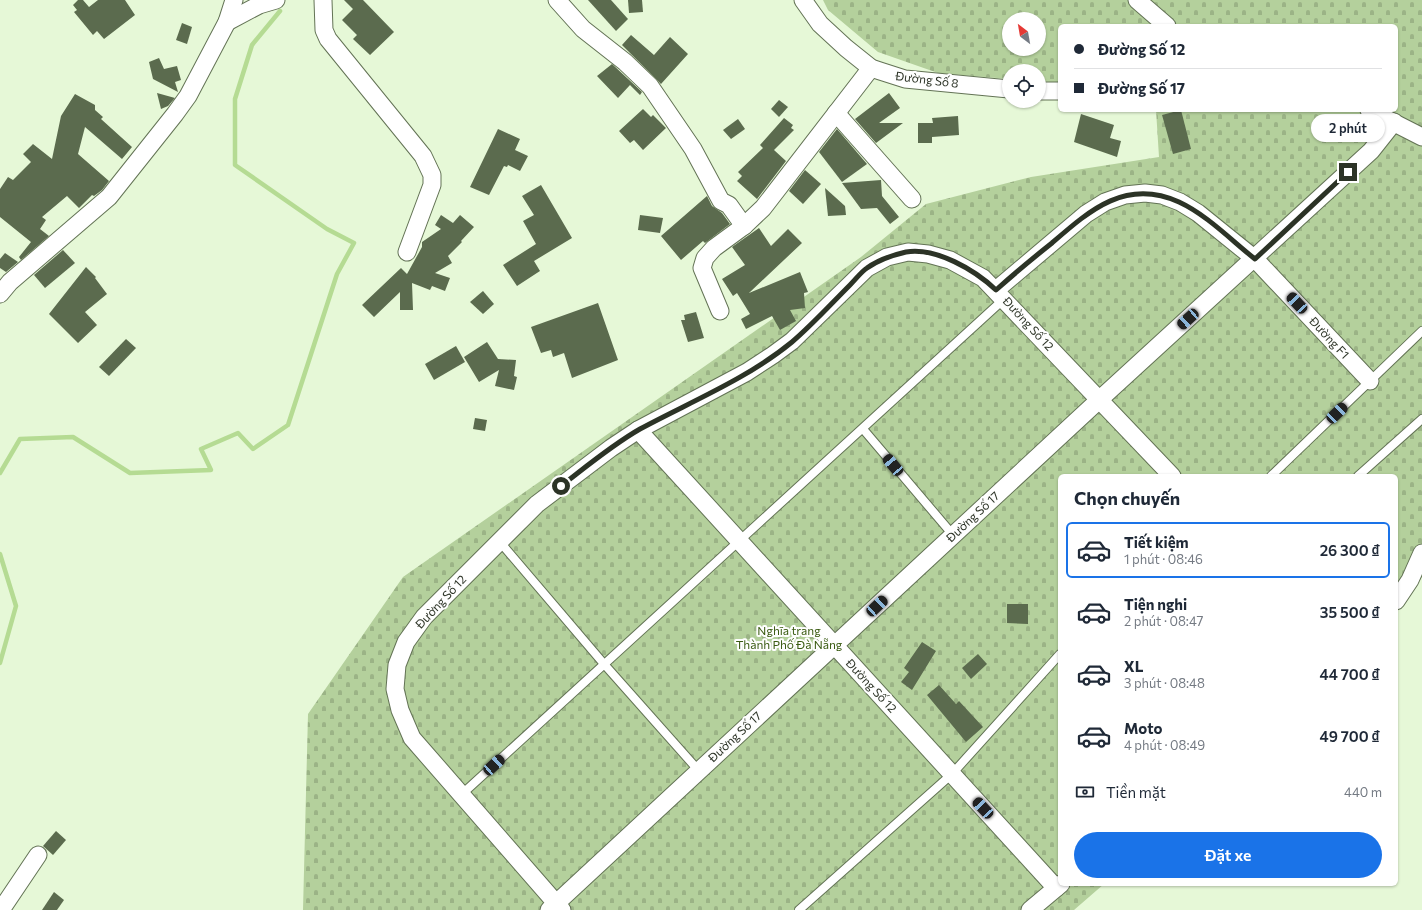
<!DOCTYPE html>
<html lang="vi">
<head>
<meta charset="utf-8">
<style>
  body { margin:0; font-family:Commissioner,sans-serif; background:#f6f6f7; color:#1f2937; height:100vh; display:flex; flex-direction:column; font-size:15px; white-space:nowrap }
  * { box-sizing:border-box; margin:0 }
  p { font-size:13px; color:#747a83 }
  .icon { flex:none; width:22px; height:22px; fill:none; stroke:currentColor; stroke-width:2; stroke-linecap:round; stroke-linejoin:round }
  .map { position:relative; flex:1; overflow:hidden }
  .side { position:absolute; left:1058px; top:474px; width:340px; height:412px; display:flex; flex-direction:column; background:#fff; border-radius:6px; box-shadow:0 1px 3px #0004 }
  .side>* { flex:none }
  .hud { position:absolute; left:1058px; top:24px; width:340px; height:88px; border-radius:6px; box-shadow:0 1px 3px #0004; display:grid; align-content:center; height:88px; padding:0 16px; background:#fff }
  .needle { width:26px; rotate:329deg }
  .controls { position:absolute; left:1002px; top:12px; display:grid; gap:8px }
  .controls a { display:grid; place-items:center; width:44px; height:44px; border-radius:50%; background:#fff; box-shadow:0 1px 3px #0004; font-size:20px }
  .end { position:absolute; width:18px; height:18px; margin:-9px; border:5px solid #2c3326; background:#fff; box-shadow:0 0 0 2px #fff }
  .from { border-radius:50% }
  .bubble { position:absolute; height:28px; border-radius:14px; background:#fff; box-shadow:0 1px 3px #0004; font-size:13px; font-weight:600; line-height:28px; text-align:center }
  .car { position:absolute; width:12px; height:24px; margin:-12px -6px; border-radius:5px; box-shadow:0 0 3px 1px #0007; background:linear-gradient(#222 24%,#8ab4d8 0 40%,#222 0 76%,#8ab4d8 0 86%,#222 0) }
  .hud b { display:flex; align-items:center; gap:14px; height:38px; font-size:15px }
  .hud b+b { border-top:1px solid #e0e1e3 }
  .hud i { width:10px; height:10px; background:#1f2937 }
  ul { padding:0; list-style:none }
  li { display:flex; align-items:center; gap:12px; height:56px; margin:0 8px 6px; padding:0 8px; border:2px solid transparent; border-radius:6px }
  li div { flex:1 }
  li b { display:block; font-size:15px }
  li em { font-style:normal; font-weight:600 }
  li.on { border-color:#1a73e8 }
  li>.icon { width:36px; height:36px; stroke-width:1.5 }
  h2 { padding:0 16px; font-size:18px; line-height:48px }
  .pay { display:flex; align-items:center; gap:10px; height:44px; padding:0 16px; font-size:15px }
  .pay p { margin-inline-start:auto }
  .primary-button { display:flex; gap:8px; margin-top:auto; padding:8px 16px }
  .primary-button a { flex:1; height:46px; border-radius:24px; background:#1a73e8; color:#fff; font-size:16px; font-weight:600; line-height:46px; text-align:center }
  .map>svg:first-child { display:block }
</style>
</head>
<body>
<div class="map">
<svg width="1422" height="910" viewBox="0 0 1422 910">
  <defs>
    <pattern id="cemetery-stones" width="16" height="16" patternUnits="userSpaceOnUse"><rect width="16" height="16" fill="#b4d09c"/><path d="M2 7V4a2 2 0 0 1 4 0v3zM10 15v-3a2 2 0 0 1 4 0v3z" fill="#9bb386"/></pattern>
  </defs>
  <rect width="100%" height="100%" fill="#e6f8d7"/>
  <!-- cemetery -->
  <path fill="url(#cemetery-stones)" fill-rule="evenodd" d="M823 0H1422V577L1396 613V476H1060V884H1104L1074 910H303L308 714 403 577 861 257 926 204 1031 177 1159 157 1156 110H1396V26H1060V83L1039 81V71H1009V79L938 73 878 52 828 10ZM1009 19H1039V49H1009Z"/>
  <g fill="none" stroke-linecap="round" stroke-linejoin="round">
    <!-- stream -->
    <g stroke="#b5db93" stroke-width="4.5">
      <polyline points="0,473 20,439 73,437 130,473 211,470 201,449 238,433 253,449 288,425 337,274 354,243 327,229 235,165 235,99 252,45 280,11"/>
      <polyline points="0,554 16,606 0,663"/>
    </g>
  </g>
  <!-- building -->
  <g fill="#5b6b4e">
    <polygon points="78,0 83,0 89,7 98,0 125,0 135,15 104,39 97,31 93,35 74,12 77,10 73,5"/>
    <polygon points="344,0 363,0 394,32 370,55 353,39 357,35 342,20 353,9"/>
    <polygon points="588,0 611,0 628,19 616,31"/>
    <polygon points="628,0 642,0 643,12 629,13"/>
    <polygon points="182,23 192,27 187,44 176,40"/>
    <polygon points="631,35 654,55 670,37 688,54 661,84 622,45"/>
    <polygon points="159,58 164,69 177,66 181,80 175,82 178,92 153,79 149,62"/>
    <polygon points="612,64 642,92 640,95 630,85 618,98 597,76"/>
    <polygon points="157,93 175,98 168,106 161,109"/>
    <polygon points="889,93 900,108 879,123 903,123 876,143 855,119"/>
    <polygon points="75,94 95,105 95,110 103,117 101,119 132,147 122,159 85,127 78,154 109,181 102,190 94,196 92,195 79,208 67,196 42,217 46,220 40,229 49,236 21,260 19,257 31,242 0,217 0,189 8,177 13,180 31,162 23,154 33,144 52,159 61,116"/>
    <polygon points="779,100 788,107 779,117 771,109"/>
    <polygon points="643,109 651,117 653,115 666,128 643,150 634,140 630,143 619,131"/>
    <polygon points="1181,110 1191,149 1173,154 1162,115"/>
    <polygon points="1081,114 1114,125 1110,138 1121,141 1117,157 1074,142"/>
    <polygon points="958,116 959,135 932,137 932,143 918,143 918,123 933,123 932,118"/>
    <polygon points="784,118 793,125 791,128 794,130 774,150 786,161 757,199 737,181 742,176 738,172 763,148 760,145"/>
    <polygon points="738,119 745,129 731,139 723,130"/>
    <polygon points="498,129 520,139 515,150 528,156 520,171 508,165 507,167 504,166 489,195 470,187"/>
    <polygon points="837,129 867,164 842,182 819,152"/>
    <polygon points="805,170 821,184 803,204 789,191"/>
    <polygon points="881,180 882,196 899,217 890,224 877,208 861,209 842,183"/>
    <polygon points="541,185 572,238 534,261 540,271 517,286 503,265 536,244 523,221 534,215 522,196"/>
    <polygon points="825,188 845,206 846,215 828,216"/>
    <polygon points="707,196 712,206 722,213 730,224 705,243 703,241 681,260 661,236"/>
    <polygon points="441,215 453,223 460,215 474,227 461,241 462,242 448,256 452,263 435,273 450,278 445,291 432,286 430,290 412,283 413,310 400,310 400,292 374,317 362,305 401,268 407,274 422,247 422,242 441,229 435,225"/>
    <polygon points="640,215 663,218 660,233 638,230"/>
    <polygon points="759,228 771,246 788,229 802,243 749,293 800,272 808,292 804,293 805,308 790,310 796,321 780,330 772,316 746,329 741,319 750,314 737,293 733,296 722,279 745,265 732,247"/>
    <polygon points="63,250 75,263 45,288 34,275"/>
    <polygon points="5,253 18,262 6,272 0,268 0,259"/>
    <polygon points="86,267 96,277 95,278 107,294 85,312 97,325 78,343 49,314"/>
    <polygon points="483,291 494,304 483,314 470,302"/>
    <polygon points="598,303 618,360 572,378 564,353 553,357 551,350 541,353 531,327"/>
    <polygon points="696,312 704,338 688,342 681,320 685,320 684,315"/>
    <polygon points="126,339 136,348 109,376 99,367"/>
    <polygon points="487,342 498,359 516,360 514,376 517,377 514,390 495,386 499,370 479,382 464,357"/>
    <polygon points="456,346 465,362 434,380 425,364"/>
    <polygon points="475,418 487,420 485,431 473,429"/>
    <polygon points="1007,604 1028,604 1028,624 1007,623"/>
    <polygon points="922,642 936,651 912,690 901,682 909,672 904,668"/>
    <polygon points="978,654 987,664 971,679 962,668"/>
    <polygon points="939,685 956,704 959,701 983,727 966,742 927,695"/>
    <polygon points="56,831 66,840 53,855 43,846"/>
    <polygon points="54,892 64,900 57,910 42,910"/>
  </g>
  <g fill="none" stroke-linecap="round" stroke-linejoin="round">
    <defs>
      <g id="lane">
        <polyline points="863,429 953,535"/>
        <polyline points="1271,476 1422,331"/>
        <polyline points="1358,476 1422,419"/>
        <polyline points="500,542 604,664 699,771"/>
        <polyline points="461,795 1004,299"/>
        <polyline points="799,910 952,774 1060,654"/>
      </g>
      <g id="street">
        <polyline points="323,0 324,30 328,39 423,156 432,175 432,185 407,252"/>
        <polyline points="557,0 583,29 625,62 650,86 693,149 721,201 729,205 744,226"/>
        <polyline points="803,0 820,24 846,48 871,68 880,71 905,79 1009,89"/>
        <polyline points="1137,0 1167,26"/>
        <polyline points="227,22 259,5 276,0"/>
        <polyline points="1039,91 1060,91"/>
        <polyline points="1369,110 1422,137"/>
        <polyline points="836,113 912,199"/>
        <polyline points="996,290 1086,214 1105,202 1125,195 1145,193 1162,195 1180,202 1198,213 1255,259 1370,381"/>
        <polyline points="0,294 10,282 109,197 175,114 188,96 227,22 234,0"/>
        <polyline points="720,311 702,268 705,258 714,248 744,226 763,208 871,68"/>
        <polyline points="638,430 1056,888"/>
        <polyline points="1396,601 1410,580 1422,553"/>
        <polyline points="1,910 38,855"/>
        <polyline points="549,910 1099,400 1371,151 1394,122"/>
        <polyline points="562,910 412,738 400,710 395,689 397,665 406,642 424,617 537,504 611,448 638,430 747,372 773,355 792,341 867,268 887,257 908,252 928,254 950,260 983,278 1172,476"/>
        <polyline points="1030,910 1061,884"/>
      </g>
    </defs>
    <!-- lane casing -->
    <use href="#lane" stroke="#637355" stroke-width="10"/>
    <!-- street casing -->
    <use href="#street" stroke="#637355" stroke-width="19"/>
    <!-- lane -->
    <use href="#lane" stroke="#fff" stroke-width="8"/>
    <!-- street -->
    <use href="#street" stroke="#fff" stroke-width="17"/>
  </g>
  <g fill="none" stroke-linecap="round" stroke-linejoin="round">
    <!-- route -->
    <path stroke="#2c3326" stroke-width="5" d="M561 486C587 466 612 445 640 429 690 402 747 379 792 342 812 325 831 304 850 285 856 279 861 272 867 268 878 260 893 255 906 252 936 247 975 270 996 290 1014 274 1033 258 1052 243 1090 210 1126 178 1179 202 1207 215 1231 240 1255 259L1348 172"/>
  </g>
  <g text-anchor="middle" stroke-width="4" stroke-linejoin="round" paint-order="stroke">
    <!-- street labels -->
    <g font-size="12" fill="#2c3326" stroke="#fefefe">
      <text transform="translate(927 80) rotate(7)" y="4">Đường Số 8</text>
      <text transform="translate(1028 324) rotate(47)" y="4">Đường Số 12</text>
      <text transform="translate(1329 338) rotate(47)" y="4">Đường F1</text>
      <text transform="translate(973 517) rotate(-43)" y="4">Đường Số 17</text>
      <text transform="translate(441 602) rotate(-47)" y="4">Đường Số 12</text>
      <text transform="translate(871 686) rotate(47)" y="4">Đường Số 12</text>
      <text transform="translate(735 737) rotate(-43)" y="4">Đường Số 17</text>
    </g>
    <!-- park labels -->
    <g font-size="12" fill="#3a5b12" stroke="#fefefe">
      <text x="789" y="635">Nghĩa trang<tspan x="789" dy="14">Thành Phố Đà Nẵng</tspan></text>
    </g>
  </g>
</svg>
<div class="controls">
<a><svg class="needle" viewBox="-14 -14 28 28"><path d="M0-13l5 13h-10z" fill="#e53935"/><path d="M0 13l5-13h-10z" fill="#747a83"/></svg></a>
<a><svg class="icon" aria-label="locate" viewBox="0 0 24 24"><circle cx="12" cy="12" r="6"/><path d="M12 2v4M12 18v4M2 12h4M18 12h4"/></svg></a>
</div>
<i class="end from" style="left:561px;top:486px"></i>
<i class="end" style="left:1348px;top:172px"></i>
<div class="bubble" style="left:1311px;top:114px;width:74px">2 phút</div>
<i class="car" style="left:1297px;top:303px;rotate:317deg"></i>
<i class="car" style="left:1188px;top:319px;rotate:228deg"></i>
<i class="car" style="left:1337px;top:413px;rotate:46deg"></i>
<i class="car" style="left:893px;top:465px;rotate:320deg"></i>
<i class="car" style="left:877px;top:606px;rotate:47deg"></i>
<i class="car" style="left:494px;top:765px;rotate:48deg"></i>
<i class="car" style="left:983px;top:808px;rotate:317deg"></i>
<div class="hud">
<b><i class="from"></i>Đường Số 12</b>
<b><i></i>Đường Số 17</b>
</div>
<section class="side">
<h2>Chọn chuyến</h2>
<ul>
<li class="on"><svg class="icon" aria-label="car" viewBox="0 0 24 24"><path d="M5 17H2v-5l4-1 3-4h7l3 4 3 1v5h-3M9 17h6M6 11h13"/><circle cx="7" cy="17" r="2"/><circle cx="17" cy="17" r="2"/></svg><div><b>Tiết kiệm</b><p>1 phút · 08:46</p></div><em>26 300 ₫</em></li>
<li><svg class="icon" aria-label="car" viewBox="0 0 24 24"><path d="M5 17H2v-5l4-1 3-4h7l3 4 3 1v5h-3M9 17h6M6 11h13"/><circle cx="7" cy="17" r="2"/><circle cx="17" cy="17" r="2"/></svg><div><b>Tiện nghi</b><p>2 phút · 08:47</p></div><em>35 500 ₫</em></li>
<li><svg class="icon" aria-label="car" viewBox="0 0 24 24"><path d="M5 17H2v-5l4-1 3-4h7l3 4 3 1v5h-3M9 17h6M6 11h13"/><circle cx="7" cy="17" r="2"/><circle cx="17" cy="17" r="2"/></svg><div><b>XL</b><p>3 phút · 08:48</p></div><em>44 700 ₫</em></li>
<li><svg class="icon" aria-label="car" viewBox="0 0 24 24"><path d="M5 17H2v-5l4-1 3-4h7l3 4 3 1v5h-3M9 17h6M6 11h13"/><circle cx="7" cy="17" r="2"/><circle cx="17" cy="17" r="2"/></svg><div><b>Moto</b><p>4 phút · 08:49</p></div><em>49 700 ₫</em></li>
</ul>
<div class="pay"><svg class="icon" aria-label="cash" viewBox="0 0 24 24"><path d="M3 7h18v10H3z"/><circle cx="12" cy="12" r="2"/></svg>Tiền mặt<p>440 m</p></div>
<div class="primary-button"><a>Đặt xe</a></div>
</section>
</div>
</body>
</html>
